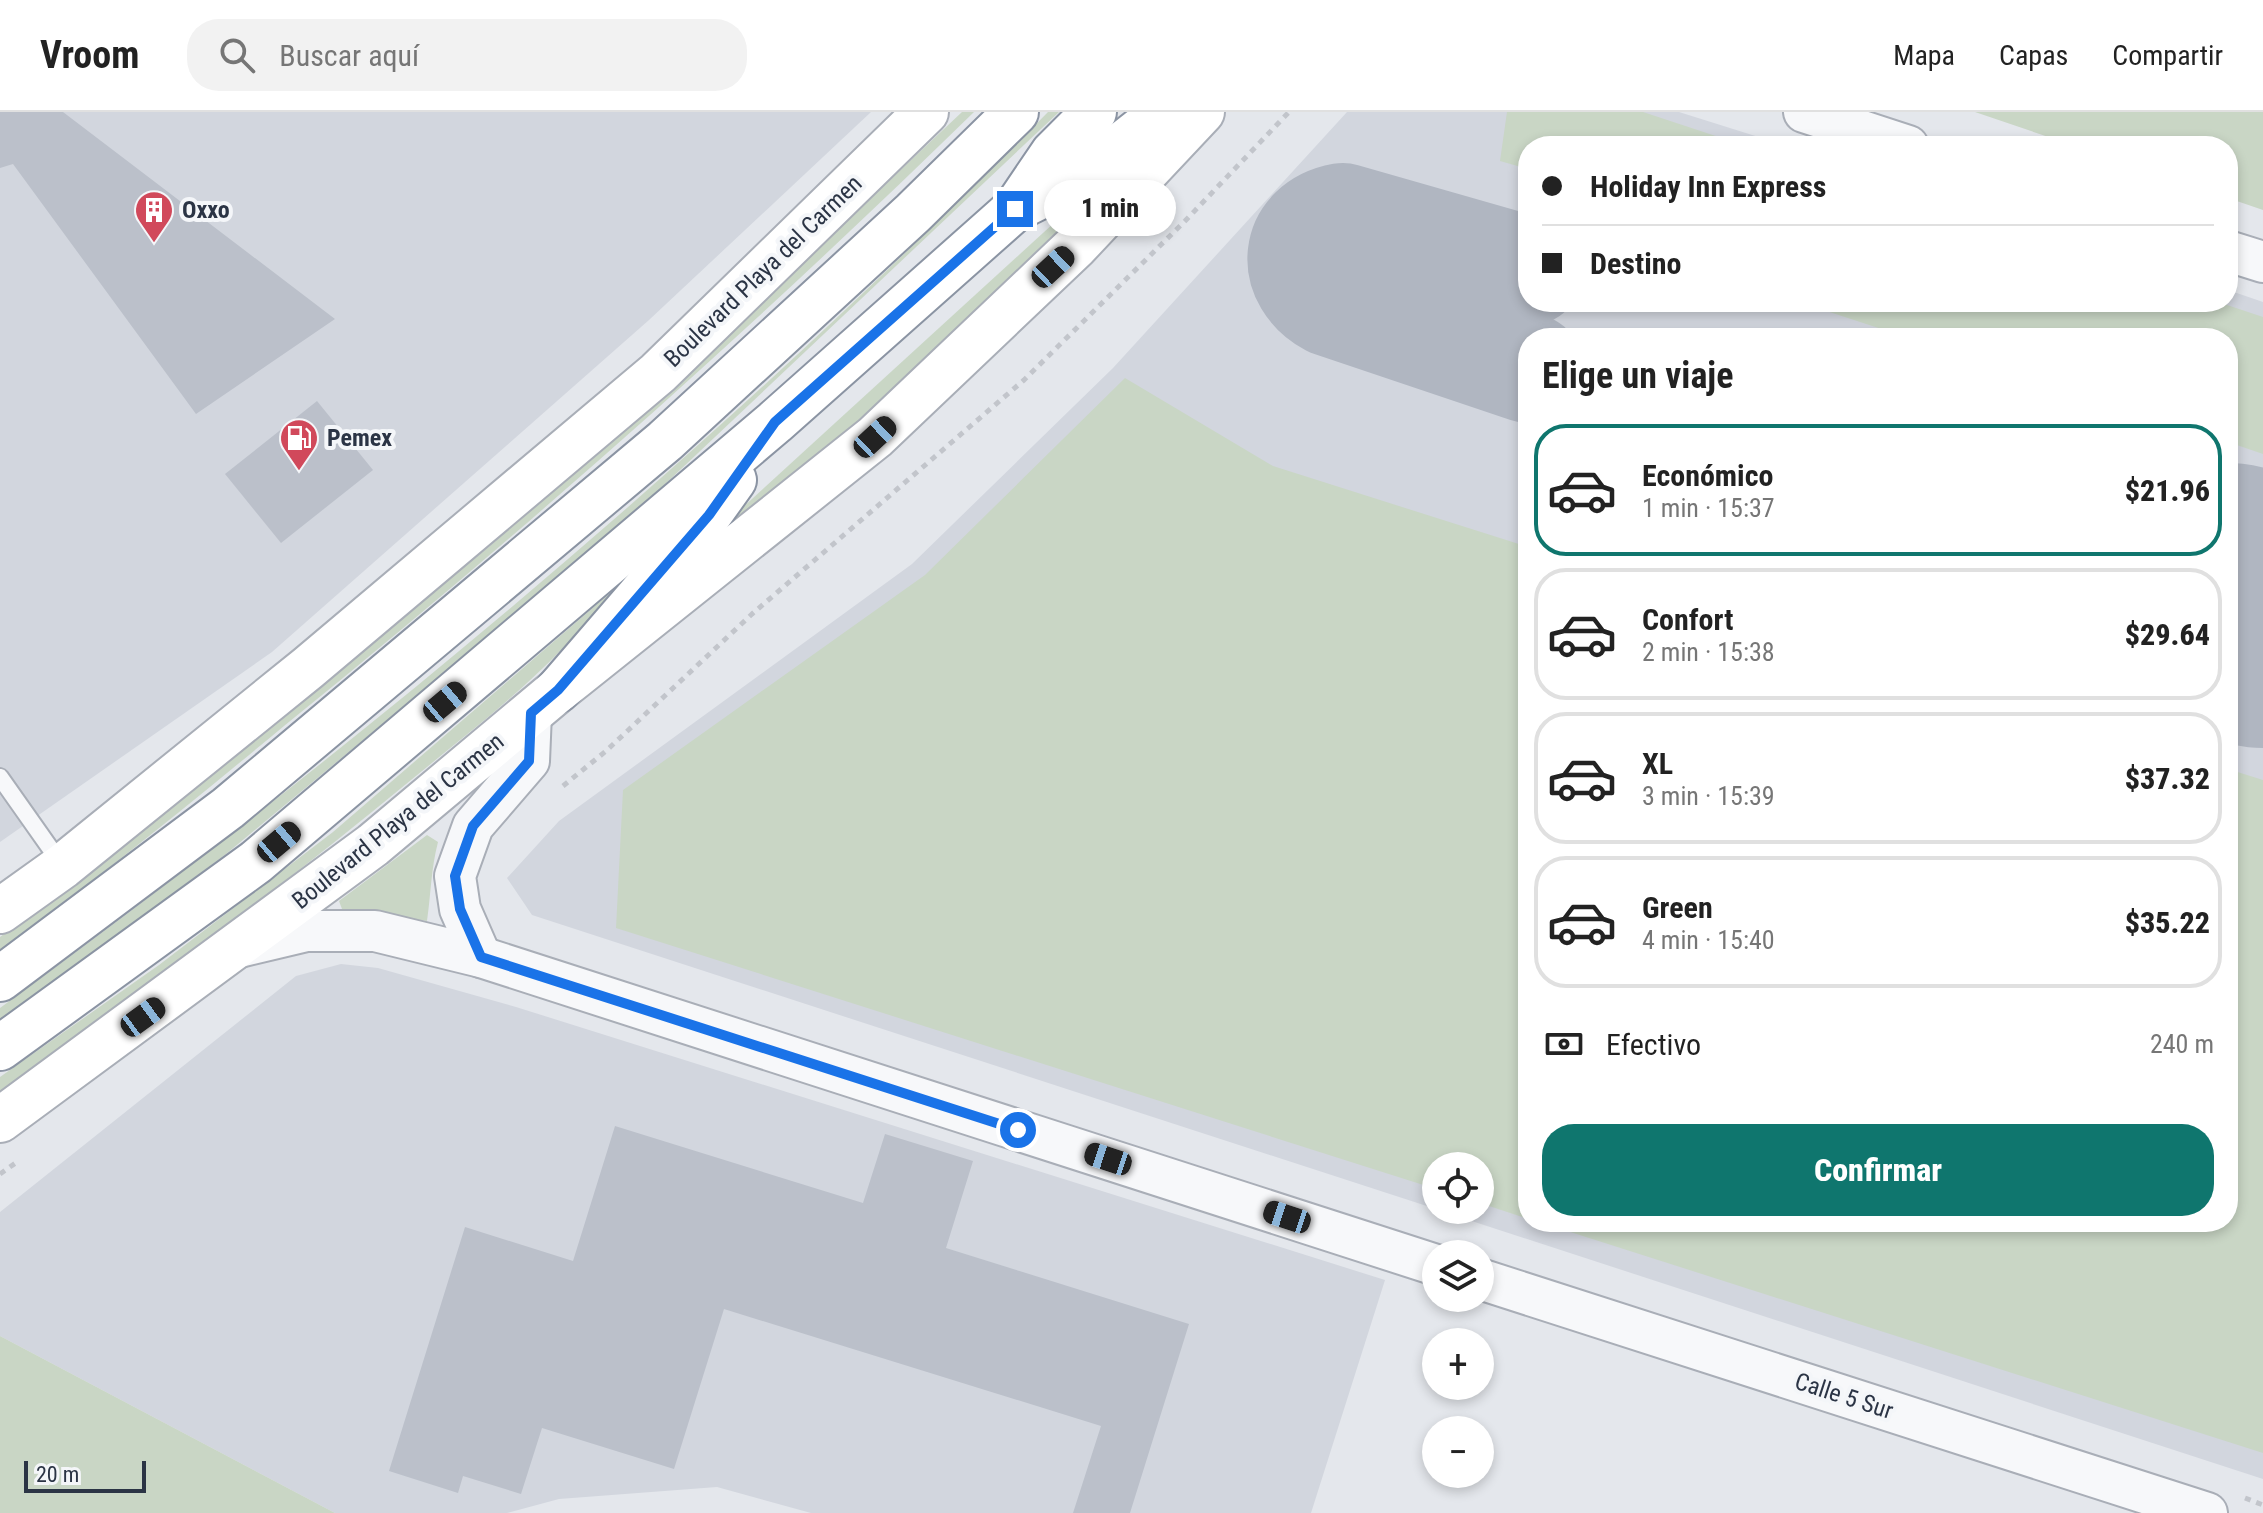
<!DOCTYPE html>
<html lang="es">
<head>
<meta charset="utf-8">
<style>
  body { margin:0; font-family:"Roboto Condensed",sans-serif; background:#f2f2f2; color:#222; height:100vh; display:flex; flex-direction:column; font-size:30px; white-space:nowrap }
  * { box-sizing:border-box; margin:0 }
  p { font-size:26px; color:#767676 }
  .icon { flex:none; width:44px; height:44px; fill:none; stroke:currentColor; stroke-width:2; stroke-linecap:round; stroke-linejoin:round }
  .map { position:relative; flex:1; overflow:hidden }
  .side { position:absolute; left:1518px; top:216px; width:720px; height:904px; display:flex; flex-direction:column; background:#fff; border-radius:32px; box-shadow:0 4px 12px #0003 }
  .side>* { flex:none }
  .hud { position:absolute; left:1518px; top:24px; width:720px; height:176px; border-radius:32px; box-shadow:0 4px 12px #0003; display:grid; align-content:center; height:176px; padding:0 24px; background:#fff }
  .buttons { position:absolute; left:1422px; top:1040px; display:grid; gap:16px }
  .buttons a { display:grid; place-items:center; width:72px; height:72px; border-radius:50%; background:#fff; box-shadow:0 4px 12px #0003; font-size:40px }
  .scale { position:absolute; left:24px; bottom:20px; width:122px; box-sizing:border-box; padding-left:8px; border:4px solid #2b3445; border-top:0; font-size:22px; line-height:28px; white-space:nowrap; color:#2b3445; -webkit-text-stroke:6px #f4f6f9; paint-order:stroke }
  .end { position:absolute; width:36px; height:36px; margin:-18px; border:10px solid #1a73e8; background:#fff; box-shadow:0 0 0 4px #fff }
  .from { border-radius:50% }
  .bubble { position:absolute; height:56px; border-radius:28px; background:#fff; box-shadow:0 4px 12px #0003; font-size:26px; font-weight:800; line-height:56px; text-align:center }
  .car { position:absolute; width:24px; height:48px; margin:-24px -12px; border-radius:10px; box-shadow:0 0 6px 2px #0007; background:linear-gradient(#222 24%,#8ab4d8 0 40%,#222 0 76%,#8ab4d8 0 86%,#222 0) }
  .hud b { display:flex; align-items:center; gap:28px; height:76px; font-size:30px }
  .hud b+b { border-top:2px solid #e0e0e0 }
  .hud i { width:20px; height:20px; background:#222 }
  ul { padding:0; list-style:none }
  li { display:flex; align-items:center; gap:24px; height:132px; margin:0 16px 12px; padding:0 8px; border:4px solid #e0e0e0; border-radius:32px }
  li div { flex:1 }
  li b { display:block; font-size:30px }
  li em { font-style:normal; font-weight:800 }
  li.selected { border-color:#0f766e }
  li>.icon { width:72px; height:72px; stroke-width:1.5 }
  h2 { padding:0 24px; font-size:36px; line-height:96px }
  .pay { display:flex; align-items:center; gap:20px; height:88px; padding:0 24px; font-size:30px }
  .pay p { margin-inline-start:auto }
  .cta { display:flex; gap:16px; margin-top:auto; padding:16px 24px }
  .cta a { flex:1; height:92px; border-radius:32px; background:#0f766e; color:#fff; font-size:32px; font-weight:800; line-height:92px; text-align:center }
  header { display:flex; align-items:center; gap:48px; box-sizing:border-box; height:112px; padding:0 40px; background:#fff; border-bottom:2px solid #e0e0e0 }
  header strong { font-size:38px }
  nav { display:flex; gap:44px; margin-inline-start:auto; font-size:28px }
  .search { width:560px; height:72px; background:#f2f2f2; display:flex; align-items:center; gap:20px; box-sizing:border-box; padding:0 28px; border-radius:32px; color:#767676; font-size:30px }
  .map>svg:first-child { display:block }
</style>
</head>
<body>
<header>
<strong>Vroom</strong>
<div class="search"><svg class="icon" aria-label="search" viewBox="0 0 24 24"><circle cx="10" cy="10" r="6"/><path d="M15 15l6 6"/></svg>Buscar aquí</div>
<nav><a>Mapa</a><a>Capas</a><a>Compartir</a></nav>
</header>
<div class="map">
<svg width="2263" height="1401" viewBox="0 0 2263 1401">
  <rect width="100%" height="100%" fill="#e4e7ec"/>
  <!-- built -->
  <g fill="#d2d6de" fill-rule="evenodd">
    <polygon points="0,0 871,0 649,208 272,540 0,730"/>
    <path d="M1347 0H1679L1787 34H1528V190H2228V178L2263 190V1367L1438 1098H1480V1054H1436V1097L532 803 507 766 559 709 912 452 1113 256ZM1528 226H2228V1110H1528Z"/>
    <polygon points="341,852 378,856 516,895 1385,1168 1311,1401 811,1401 717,1375 559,1387 507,1401 335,1401 0,1224 0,1100 296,864"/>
  </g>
  <!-- green -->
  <g fill="#c9d6c5">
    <path d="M962 0H974C753 216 524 420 284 614 191 691 98 767 0 838V825L81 765 490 434 688 258Z"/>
    <path d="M1048 0H1059L662 375 510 506 226 742 0 910V896C372 625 724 328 1048 0Z"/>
    <polygon points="1507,0 1643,0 1746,34 1528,34 1528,57 1500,49"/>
    <polygon points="1975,0 2263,0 2263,98 2228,86 2228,34 2075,34"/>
    <polygon points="1125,46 1109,69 882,288 774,384 683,450"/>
    <polygon points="1799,190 2218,190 2263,205 2263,342 2228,330 2228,226 1909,226"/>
    <polygon points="1125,266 1273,354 1528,435 1528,1107 1480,1091 1480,1054 1436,1054 1436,1077 616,816 623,678 925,463"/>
    <path d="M610 481C553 557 483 609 411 668 278 778 139 881 0 983V965L159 853 333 720Z"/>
    <polygon points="2228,657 2263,668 2263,1341 1539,1110 2228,1110"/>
    <path d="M427 723 438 730C431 757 431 781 427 809L342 797 339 789Z"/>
    <polygon points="0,1224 335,1401 0,1401"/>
  </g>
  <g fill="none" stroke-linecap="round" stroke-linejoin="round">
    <!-- taxiway -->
    <path stroke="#b0b6c1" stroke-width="110" d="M1528 159 1343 106C1293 115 1289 167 1332 190L1528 256"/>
    <!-- runway -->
    <polyline stroke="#b0b6c1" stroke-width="274" points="2228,488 2263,499"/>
  </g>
  <!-- building -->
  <g fill="#bbc0ca">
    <polygon points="0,0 63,0 335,207 196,302 13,52 0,56"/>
    <polygon points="317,289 373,358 281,431 225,362"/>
    <polygon points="615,1014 863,1091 885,1022 973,1049 946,1136 1189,1212 1130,1401 1073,1401 1101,1314 724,1197 674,1357 542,1316 521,1382 463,1364 458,1381 389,1359 465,1115 573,1149"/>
  </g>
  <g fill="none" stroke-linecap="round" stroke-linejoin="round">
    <defs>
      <polyline id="service" points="0,665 62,753"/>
      <g id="tertiary">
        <polyline points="1804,0 1908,34"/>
        <polyline points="2228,139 2263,150"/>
        <polyline points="239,835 306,819 375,819 481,845 1436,1153"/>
        <polyline points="481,845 460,797 455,764 473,714 529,649 531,601"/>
        <polyline points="1480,1167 2207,1401"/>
      </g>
      <g id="secondary">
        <polyline points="0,799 63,754 308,556 658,261 926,0"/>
        <polyline points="0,1008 373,733 558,578 875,325 1076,134 1202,0"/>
      </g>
      <g id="trunk">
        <polyline points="1017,96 1083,63 1163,0"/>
        <polyline points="558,578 709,403 734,368"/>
        <polyline points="0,867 228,696 665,329 913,101 1016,0"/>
        <polyline points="0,936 256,750 775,310 1015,97 1053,41 1094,0"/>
      </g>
    </defs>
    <!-- service casing -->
    <use href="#service" stroke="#a9aeb7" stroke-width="20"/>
    <!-- tertiary casing -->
    <use href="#tertiary" stroke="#a9aeb7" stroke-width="44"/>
    <!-- secondary casing -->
    <use href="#secondary" stroke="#a9aeb7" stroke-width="48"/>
    <!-- trunk casing -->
    <use href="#trunk" stroke="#8b94a3" stroke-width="48"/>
    <!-- path -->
    <g stroke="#c2c5cb" stroke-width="5" stroke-dasharray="6 6" stroke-linecap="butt">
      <polyline points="563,674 606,639 752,502 1024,268 1185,109 1289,0"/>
      <polyline points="0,1062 17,1050"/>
      <polyline points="2245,1386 2263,1393"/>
    </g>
    <!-- service -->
    <use href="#service" stroke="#f7f8fa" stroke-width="16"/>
    <!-- tertiary -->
    <use href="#tertiary" stroke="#f7f8fa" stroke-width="40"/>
    <!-- secondary -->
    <use href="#secondary" stroke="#fff" stroke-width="44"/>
    <!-- trunk -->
    <use href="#trunk" stroke="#fff" stroke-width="44"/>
  </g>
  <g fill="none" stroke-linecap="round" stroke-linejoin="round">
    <!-- route -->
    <polyline stroke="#1a73e8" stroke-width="10" points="1015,97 775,310 709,403 558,578 531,601 529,649 473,714 455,764 460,797 481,845 1018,1018"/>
  </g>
  <!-- icons -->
  <defs>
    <symbol id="building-pin" viewBox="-11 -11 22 30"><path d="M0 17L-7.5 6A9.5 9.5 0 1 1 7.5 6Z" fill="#d1495b" stroke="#f4f6f9"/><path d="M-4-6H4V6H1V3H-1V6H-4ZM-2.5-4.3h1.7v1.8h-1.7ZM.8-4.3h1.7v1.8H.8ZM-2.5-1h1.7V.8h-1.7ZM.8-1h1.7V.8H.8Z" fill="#fff"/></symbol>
    <symbol id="fuel-pin" viewBox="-11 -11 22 30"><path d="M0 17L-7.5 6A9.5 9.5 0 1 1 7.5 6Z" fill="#d1495b" stroke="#f4f6f9"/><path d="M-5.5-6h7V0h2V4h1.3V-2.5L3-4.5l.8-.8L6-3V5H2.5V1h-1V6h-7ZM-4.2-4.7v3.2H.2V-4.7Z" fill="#fff"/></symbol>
  </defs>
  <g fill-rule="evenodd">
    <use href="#building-pin" x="132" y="76" width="44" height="60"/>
    <use href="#fuel-pin" x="277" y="304" width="44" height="60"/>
  </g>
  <g text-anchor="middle" stroke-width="8" stroke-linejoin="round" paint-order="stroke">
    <!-- poi labels -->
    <g font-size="24" font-weight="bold" fill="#2b3445" stroke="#f4f6f9" text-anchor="start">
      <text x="182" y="106">Oxxo</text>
      <text x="327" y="334">Pemex</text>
    </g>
    <!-- street labels -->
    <g font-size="24" fill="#2b3445" stroke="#f4f6f9">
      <text transform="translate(763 159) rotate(-44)" y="8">Boulevard Playa del Carmen</text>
      <text transform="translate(398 709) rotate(-39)" y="8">Boulevard Playa del Carmen</text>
      <text transform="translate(1844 1284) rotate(18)" y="8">Calle 5 Sur</text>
    </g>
  </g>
</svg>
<div class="buttons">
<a><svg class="icon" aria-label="locate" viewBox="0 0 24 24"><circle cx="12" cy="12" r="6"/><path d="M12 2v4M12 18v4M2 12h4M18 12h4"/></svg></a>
<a><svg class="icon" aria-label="layers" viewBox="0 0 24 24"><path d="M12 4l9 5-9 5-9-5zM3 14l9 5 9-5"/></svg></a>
<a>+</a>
<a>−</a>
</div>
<div class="scale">20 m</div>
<i class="end from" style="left:1018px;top:1018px"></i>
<i class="end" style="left:1015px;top:97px"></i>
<div class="bubble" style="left:1044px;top:68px;width:132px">1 min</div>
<i class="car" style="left:1053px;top:155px;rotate:47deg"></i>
<i class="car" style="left:875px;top:325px;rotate:47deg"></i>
<i class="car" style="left:445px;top:590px;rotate:50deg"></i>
<i class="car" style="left:279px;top:730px;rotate:50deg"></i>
<i class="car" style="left:143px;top:905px;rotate:54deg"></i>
<i class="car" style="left:1108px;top:1047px;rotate:288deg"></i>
<i class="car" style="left:1287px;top:1105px;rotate:288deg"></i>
<div class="hud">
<b><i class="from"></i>Holiday Inn Express</b>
<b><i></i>Destino</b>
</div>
<section class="side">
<h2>Elige un viaje</h2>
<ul>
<li class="selected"><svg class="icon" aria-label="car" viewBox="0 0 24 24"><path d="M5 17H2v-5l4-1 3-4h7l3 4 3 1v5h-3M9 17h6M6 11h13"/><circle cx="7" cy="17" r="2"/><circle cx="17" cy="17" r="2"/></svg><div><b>Económico</b><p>1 min · 15:37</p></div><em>$21.96</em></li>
<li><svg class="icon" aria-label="car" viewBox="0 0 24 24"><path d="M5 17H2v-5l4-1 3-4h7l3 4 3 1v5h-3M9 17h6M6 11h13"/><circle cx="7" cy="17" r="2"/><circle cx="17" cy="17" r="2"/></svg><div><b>Confort</b><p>2 min · 15:38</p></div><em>$29.64</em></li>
<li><svg class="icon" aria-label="car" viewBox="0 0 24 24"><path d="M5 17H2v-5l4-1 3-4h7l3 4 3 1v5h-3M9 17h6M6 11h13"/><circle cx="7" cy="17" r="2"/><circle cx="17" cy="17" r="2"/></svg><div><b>XL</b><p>3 min · 15:39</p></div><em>$37.32</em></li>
<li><svg class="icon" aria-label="car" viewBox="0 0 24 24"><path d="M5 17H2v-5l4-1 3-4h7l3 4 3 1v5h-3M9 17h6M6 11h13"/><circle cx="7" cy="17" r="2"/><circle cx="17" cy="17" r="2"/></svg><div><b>Green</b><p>4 min · 15:40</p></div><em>$35.22</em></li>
</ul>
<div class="pay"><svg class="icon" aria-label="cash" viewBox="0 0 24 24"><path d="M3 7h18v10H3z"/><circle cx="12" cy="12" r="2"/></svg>Efectivo<p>240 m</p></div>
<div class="cta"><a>Confirmar</a></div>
</section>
</div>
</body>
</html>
